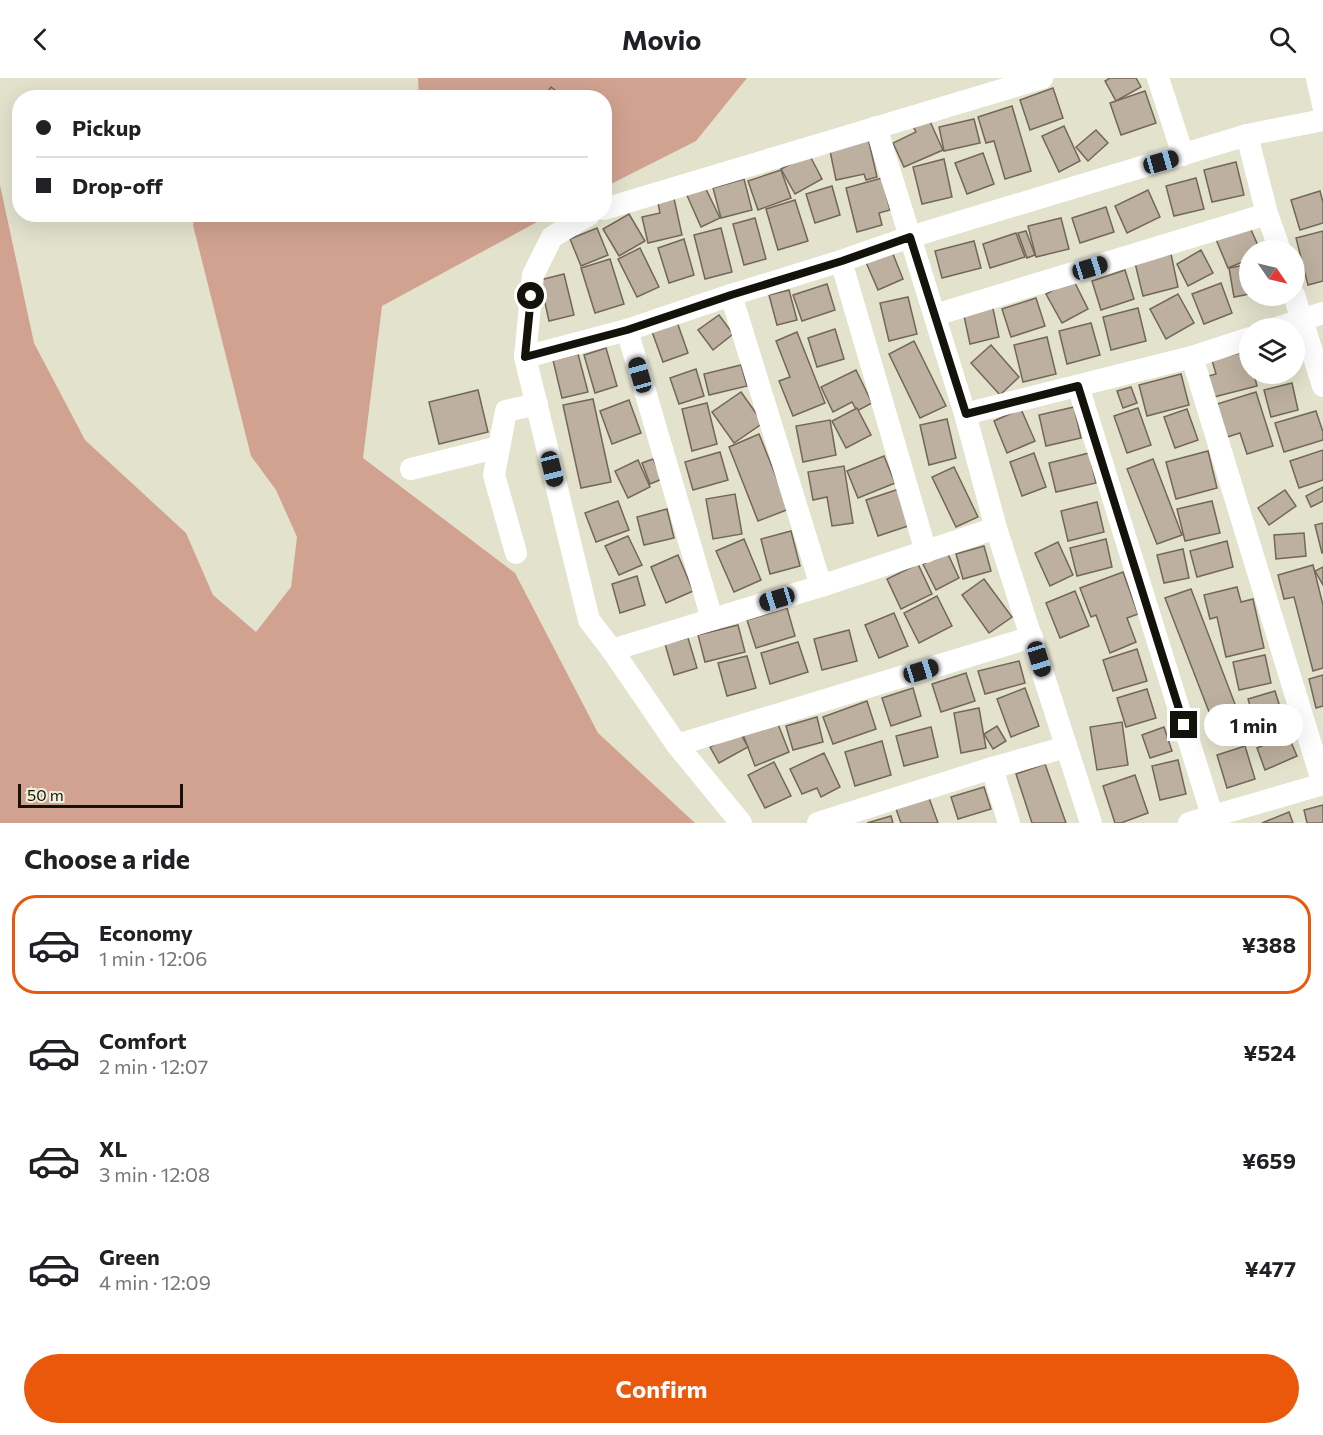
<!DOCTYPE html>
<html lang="en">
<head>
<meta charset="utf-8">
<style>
  body { margin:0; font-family:Commissioner,sans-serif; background:#f6f6f6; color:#202124; height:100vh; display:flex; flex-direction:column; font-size:22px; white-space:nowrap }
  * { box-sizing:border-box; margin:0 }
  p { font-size:20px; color:#757577 }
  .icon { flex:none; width:33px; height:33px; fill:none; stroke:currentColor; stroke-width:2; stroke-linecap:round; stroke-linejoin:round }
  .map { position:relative; height:745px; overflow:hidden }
  .sheet { display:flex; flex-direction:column; background:#fff; flex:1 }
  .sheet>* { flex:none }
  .banner { position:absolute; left:12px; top:12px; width:600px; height:132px; border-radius:24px; box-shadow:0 6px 24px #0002; display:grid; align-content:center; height:132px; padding:0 24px; background:#fff }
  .needle { width:39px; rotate:124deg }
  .buttons { position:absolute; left:1239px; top:162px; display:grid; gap:12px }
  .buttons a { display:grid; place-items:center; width:66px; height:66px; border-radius:50%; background:#fff; box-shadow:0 6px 24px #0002; font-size:30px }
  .scale { position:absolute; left:18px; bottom:15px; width:165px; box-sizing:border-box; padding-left:6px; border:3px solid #13130c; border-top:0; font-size:16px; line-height:21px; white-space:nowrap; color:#13130c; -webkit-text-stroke:4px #efefda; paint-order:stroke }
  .end { position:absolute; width:27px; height:27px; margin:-14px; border:8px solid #13130c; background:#fff; box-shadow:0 0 0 3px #fff }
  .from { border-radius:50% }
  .bubble { position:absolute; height:42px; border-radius:21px; background:#fff; box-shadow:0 6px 24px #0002; font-size:20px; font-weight:700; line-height:42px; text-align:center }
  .car { position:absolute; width:18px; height:36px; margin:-18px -9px; border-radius:8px; box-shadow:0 0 4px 2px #0007; background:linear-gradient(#222 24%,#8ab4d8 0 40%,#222 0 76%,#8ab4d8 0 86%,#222 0) }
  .banner b { display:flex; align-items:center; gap:21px; height:57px; font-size:22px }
  .banner b+b { border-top:2px solid #e0e0e0 }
  .banner i { width:15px; height:15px; background:#202124 }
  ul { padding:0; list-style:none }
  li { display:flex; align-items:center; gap:18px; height:99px; margin:0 12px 9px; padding:0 12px; border:3px solid transparent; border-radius:24px }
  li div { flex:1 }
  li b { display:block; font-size:22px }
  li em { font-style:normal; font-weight:700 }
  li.selected { border-color:#ea580c }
  li>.icon { width:54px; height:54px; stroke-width:1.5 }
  h2 { padding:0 24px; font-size:27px; line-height:72px }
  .button { display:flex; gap:12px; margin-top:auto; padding:12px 24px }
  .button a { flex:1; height:69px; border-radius:36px; background:#ea580c; color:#fff; font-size:24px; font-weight:700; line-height:69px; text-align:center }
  header { display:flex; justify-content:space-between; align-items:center; height:78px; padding:0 24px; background:#fff; font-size:27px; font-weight:700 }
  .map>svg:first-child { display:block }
</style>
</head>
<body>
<header><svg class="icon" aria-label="back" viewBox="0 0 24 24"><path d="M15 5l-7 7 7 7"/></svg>Movio<svg class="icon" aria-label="search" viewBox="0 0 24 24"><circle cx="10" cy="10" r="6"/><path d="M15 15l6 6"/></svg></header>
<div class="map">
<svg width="1323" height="745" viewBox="0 0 1323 745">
  <rect width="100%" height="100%" fill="#e2e2cd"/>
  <!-- green -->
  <g fill="#d1a290">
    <polygon points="418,0 747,0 696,63 605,109 604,20 419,19"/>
    <polygon points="0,107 34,265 85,362 186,455 213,517 256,554 291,509 297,459 276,412 251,378 193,147 196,137 550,137 382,228 363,380 515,495 598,655 695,745 0,745"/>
  </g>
  <!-- building -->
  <g fill="#bdb0a0" stroke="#726758" stroke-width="1.5">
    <polygon points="1110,0 1136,0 1141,9 1116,23 1105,3"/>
    <polygon points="551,9 565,20 544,20"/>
    <polygon points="1053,10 1063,40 1030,52 1020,22"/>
    <polygon points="1145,13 1156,45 1121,57 1110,25"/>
    <polygon points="1012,28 1031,93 1005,101 994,63 986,65 978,39"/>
    <polygon points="928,39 943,72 904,89 893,65 916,54 912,46"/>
    <polygon points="974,41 980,65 944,73 939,49"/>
    <polygon points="1064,48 1080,83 1059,94 1042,58"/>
    <polygon points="1096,52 1108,65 1088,83 1076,69"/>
    <polygon points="868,60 877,99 866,102 864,96 836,102 829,68"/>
    <polygon points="983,75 994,106 967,116 955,85"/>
    <polygon points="809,76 822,101 795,116 781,91"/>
    <polygon points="944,81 952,119 922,126 913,89"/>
    <polygon points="1236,84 1244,117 1212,124 1204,92"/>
    <polygon points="781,92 791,120 758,132 748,103"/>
    <polygon points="882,100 890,132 879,135 882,147 857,154 846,110"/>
    <polygon points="1196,100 1204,131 1174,138 1166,108"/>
    <polygon points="744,101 752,132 721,140 713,110"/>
    <polygon points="703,105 720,140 701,149 685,113"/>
    <polygon points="832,108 840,137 815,145 806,116"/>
    <polygon points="1148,112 1160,139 1127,155 1115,128"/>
    <polygon points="1320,113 1323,124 1323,145 1300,152 1291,122"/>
    <polygon points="673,116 682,157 648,165 642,139 660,135 657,120"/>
    <polygon points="795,122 808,163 778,172 766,131"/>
    <polygon points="1106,129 1114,154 1080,165 1072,140"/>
    <polygon points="629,136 645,163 619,178 603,151"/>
    <polygon points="755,140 766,181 744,187 733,146"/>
    <polygon points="1061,140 1069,171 1036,179 1028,148"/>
    <polygon points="1248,145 1260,172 1250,172 1250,181 1228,190 1215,159"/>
    <polygon points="597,150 608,177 581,188 570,161"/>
    <polygon points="721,150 732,194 705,201 694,157"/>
    <polygon points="1026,153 1035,177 1027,180 1018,155"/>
    <polygon points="1323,153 1323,203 1308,207 1296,160"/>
    <polygon points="1016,155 1025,179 990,190 983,166"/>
    <polygon points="684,161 694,197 669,205 658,170"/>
    <polygon points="974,163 981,190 942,200 935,173"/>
    <polygon points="640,170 659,209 637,219 618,181"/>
    <polygon points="891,171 903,201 878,212 865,182"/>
    <polygon points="1201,172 1213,195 1188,208 1177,186"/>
    <polygon points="1171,176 1178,209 1143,218 1135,185"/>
    <polygon points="610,181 624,226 595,235 581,190"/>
    <polygon points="1250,186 1250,216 1234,219 1229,190"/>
    <polygon points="1125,192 1134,221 1101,232 1092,203"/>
    <polygon points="564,196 574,237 549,243 540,202"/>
    <polygon points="1073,201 1088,231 1062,245 1046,216"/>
    <polygon points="1221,205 1232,235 1204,246 1192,216"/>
    <polygon points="827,206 835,232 802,243 793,217"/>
    <polygon points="789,212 797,242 777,247 769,217"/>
    <polygon points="1178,216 1194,245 1166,261 1150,231"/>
    <polygon points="908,219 917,256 889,263 880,225"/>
    <polygon points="1036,220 1045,248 1011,259 1002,231"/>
    <polygon points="992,226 999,259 970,266 963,233"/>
    <polygon points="1138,230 1146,263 1111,272 1103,239"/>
    <polygon points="719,237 733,256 713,272 698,252"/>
    <polygon points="676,241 688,275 663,284 651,251"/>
    <polygon points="1091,245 1100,277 1067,286 1059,253"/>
    <polygon points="835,251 844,281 817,289 808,260"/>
    <polygon points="797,254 825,325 793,338 779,303 790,299 776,263"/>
    <polygon points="1047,259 1056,296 1023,304 1014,267"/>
    <polygon points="914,263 946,328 920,340 889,276"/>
    <polygon points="991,267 1019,299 1000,317 971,285"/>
    <polygon points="606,270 617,308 595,315 584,277"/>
    <polygon points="1248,273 1250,296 1254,296 1257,308 1210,320 1205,299 1216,296 1212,282"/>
    <polygon points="578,276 588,314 562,320 553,282"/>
    <polygon points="741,287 747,308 709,317 704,296"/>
    <polygon points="696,291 704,318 679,326 670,300"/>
    <polygon points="856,292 872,325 857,333 852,324 833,334 821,309"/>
    <polygon points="1181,296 1189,327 1147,338 1139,307"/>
    <polygon points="1292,305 1298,332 1271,339 1264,312"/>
    <polygon points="1131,309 1137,325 1123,330 1117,313"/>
    <polygon points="478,312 488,354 439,366 429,324"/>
    <polygon points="741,314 763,345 734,365 712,334"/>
    <polygon points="1256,314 1273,368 1247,376 1240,355 1224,360 1214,327"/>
    <polygon points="593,321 611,404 581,410 563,327"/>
    <polygon points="629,322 641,355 612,366 600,333"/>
    <polygon points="707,325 717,366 692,373 682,331"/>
    <polygon points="1074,329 1081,360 1046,368 1039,337"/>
    <polygon points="857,330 871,357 846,370 832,343"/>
    <polygon points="1138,330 1151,367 1127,375 1114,338"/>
    <polygon points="1021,331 1035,363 1007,375 994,343"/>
    <polygon points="1187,331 1198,362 1175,370 1164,339"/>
    <polygon points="1316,333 1323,354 1323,362 1284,374 1275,345"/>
    <polygon points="947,341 956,380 929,387 920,347"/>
    <polygon points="830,342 836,377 803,384 796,348"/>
    <polygon points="759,356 789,431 758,443 729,369"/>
    <polygon points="1323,372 1323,402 1299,410 1290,383"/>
    <polygon points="1208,373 1217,410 1176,421 1166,384"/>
    <polygon points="720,374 728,402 693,412 685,384"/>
    <polygon points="1034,375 1046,409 1022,418 1010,384"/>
    <polygon points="1089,375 1096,405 1056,414 1049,385"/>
    <polygon points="884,378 895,405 858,420 847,393"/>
    <polygon points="653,381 662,401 650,406 642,385"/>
    <polygon points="1153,381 1182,457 1157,466 1127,391"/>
    <polygon points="638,382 650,409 628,420 615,393"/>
    <polygon points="844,388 853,445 832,448 827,419 813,422 808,394"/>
    <polygon points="954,389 978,439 956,449 932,399"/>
    <polygon points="1323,409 1323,423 1311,429 1306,418"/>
    <polygon points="899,411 911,447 878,458 866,422"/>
    <polygon points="1285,412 1296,428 1269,447 1258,430"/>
    <polygon points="735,416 742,456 713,461 706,421"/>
    <polygon points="618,423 629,452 596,464 585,435"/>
    <polygon points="1212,423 1220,455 1185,463 1177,431"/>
    <polygon points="1097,424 1104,454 1068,463 1061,433"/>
    <polygon points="667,431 674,460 644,467 637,439"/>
    <polygon points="1323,445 1323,475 1322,475 1315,447"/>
    <polygon points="791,453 800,488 770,496 761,461"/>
    <polygon points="1304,455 1306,478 1276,481 1274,457"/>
    <polygon points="628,458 642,487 619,497 605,468"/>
    <polygon points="744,461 761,502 734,514 716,473"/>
    <polygon points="1106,461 1112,489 1077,498 1070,470"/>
    <polygon points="1227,463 1233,489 1197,499 1190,473"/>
    <polygon points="1058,464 1073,497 1050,508 1035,475"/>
    <polygon points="984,468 991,493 963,501 956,476"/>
    <polygon points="1183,471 1189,500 1164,505 1157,477"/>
    <polygon points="947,474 959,500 936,512 923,486"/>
    <polygon points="678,477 693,513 666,525 651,489"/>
    <polygon points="918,486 932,516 901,531 887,501"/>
    <polygon points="1313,487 1323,527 1323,590 1313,593 1294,519 1284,521 1278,497"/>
    <polygon points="1323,489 1323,507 1315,493"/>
    <polygon points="1123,494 1138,536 1127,540 1136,564 1110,575 1096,537 1091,539 1080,510"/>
    <polygon points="637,498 645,527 620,535 612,506"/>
    <polygon points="984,501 1012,539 989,555 962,517"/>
    <polygon points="1237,509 1241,524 1253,521 1264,570 1226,579 1217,539 1210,541 1204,517"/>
    <polygon points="1191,511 1243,647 1218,657 1165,520"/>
    <polygon points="1075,513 1089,548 1060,560 1046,525"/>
    <polygon points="937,518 952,548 919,565 904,535"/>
    <polygon points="787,530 795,558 756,570 747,542"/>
    <polygon points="894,535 908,568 879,580 865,547"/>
    <polygon points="738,547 745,574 705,584 698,557"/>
    <polygon points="849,552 857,583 822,592 814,561"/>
    <polygon points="688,560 697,590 674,597 665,566"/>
    <polygon points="798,564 808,594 770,606 761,575"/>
    <polygon points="1137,571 1147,603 1113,613 1103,582"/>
    <polygon points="1265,577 1271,605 1239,612 1233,584"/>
    <polygon points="747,578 756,610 727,618 718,585"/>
    <polygon points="1019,583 1025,605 985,616 978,593"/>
    <polygon points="966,595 975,623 941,634 932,606"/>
    <polygon points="1323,597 1323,628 1316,630 1309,601"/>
    <polygon points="913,610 921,638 891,648 882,620"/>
    <polygon points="1025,610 1039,648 1011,659 997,621"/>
    <polygon points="1147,611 1156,640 1126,649 1117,620"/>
    <polygon points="1275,613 1283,639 1256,648 1248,621"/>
    <polygon points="867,623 876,651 833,666 823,639"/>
    <polygon points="979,630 986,670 961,675 954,635"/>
    <polygon points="817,639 823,664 793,672 786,648"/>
    <polygon points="776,641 789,674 755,688 742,654"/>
    <polygon points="1122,644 1128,687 1097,692 1090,649"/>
    <polygon points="997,648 1006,663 993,671 984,656"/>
    <polygon points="931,649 938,679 904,688 896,658"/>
    <polygon points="1164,649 1172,673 1150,680 1142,657"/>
    <polygon points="739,653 748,669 719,685 710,669"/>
    <polygon points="1288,657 1297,678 1265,692 1257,670"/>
    <polygon points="882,663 891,697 855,708 845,674"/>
    <polygon points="1245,668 1255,701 1227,710 1217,677"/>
    <polygon points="824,675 840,709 821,719 817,710 802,716 790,691"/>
    <polygon points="1178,682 1186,716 1160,722 1152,688"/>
    <polygon points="774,684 791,718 765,730 748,697"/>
    <polygon points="1045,686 1066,745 1032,745 1016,696"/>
    <polygon points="1135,697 1148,735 1121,745 1115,745 1103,708"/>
    <polygon points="984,709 991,731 958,741 951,719"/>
    <polygon points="929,720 938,745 901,745 896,731"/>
    <polygon points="1323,727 1323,745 1307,745 1304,732"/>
    <polygon points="1289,734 1293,745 1262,745"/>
    <polygon points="891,738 893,745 867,745"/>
  </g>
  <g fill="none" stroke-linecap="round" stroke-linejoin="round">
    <!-- minor -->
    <g stroke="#fff" stroke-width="22">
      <polyline points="1158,0 1183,77"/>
      <polyline points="1317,0 1323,27"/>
      <polyline points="876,49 965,336 996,450 1091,745"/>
      <polyline points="1247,57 1267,136 1280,172"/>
      <polyline points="604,131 1042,0"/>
      <polyline points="590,136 552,159 533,197 525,279 589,542 612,572 677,667 741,745"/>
      <polyline points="841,183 926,474"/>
      <polyline points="731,217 821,508"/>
      <polyline points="1294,217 1323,308"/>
      <polyline points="935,237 1267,136"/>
      <polyline points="1277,250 1323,235"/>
      <polyline points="627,252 712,541"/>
      <polyline points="525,279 627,252 731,217 841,183 910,159 1247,57 1323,42"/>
      <polyline points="1192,279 1323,706"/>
      <polyline points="1078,308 1212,737"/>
      <polyline points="965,336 1192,279 1250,260"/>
      <polyline points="411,391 499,369"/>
      <polyline points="516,475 494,397 506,333 537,326"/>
      <polyline points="612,572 821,508 996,450"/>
      <polyline points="677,667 1032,559"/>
      <polyline points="992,690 1009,745"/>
      <polyline points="818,745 992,690 1066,669"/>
      <polyline points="1189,745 1323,706"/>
    </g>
  </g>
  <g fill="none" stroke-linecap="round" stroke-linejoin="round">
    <!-- route -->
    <polyline stroke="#13130c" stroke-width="8" points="531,218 525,279 627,252 731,217 842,183 910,159 966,336 1078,308 1184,647"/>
  </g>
</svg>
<div class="buttons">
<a><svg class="needle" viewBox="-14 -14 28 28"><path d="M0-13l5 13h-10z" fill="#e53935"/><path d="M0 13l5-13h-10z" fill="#757577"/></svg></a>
<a><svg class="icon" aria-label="layers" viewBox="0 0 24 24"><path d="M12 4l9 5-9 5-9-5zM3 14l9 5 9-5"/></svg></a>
</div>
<div class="scale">50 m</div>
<i class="end from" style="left:531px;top:218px"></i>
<i class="end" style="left:1184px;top:647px"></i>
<div class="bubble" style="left:1204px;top:626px;width:99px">1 min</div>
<i class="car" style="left:1161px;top:84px;rotate:74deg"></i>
<i class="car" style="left:1090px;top:190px;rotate:73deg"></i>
<i class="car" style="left:640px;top:297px;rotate:344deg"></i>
<i class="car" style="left:552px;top:391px;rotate:166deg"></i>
<i class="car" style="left:777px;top:521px;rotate:253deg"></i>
<i class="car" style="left:1039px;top:581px;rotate:163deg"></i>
<i class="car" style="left:921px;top:593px;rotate:73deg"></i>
<div class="banner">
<b><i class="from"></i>Pickup</b>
<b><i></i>Drop-off</b>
</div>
</div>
<section class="sheet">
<h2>Choose a ride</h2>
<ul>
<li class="selected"><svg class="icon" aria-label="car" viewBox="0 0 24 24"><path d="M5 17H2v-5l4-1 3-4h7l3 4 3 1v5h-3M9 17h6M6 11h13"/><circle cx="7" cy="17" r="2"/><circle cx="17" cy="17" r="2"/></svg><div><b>Economy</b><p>1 min · 12:06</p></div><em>¥388</em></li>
<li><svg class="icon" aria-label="car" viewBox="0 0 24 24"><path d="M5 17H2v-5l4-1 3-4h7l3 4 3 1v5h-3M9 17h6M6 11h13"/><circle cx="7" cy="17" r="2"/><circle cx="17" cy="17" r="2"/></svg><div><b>Comfort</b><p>2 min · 12:07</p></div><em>¥524</em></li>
<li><svg class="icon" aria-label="car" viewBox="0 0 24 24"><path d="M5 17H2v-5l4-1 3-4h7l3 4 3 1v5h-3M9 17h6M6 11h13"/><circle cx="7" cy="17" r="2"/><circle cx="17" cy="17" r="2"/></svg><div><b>XL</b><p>3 min · 12:08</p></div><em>¥659</em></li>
<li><svg class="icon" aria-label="car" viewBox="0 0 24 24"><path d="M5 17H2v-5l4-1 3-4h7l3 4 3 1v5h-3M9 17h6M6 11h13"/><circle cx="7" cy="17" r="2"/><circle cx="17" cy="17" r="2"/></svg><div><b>Green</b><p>4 min · 12:09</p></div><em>¥477</em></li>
</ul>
<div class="button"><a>Confirm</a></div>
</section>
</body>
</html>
